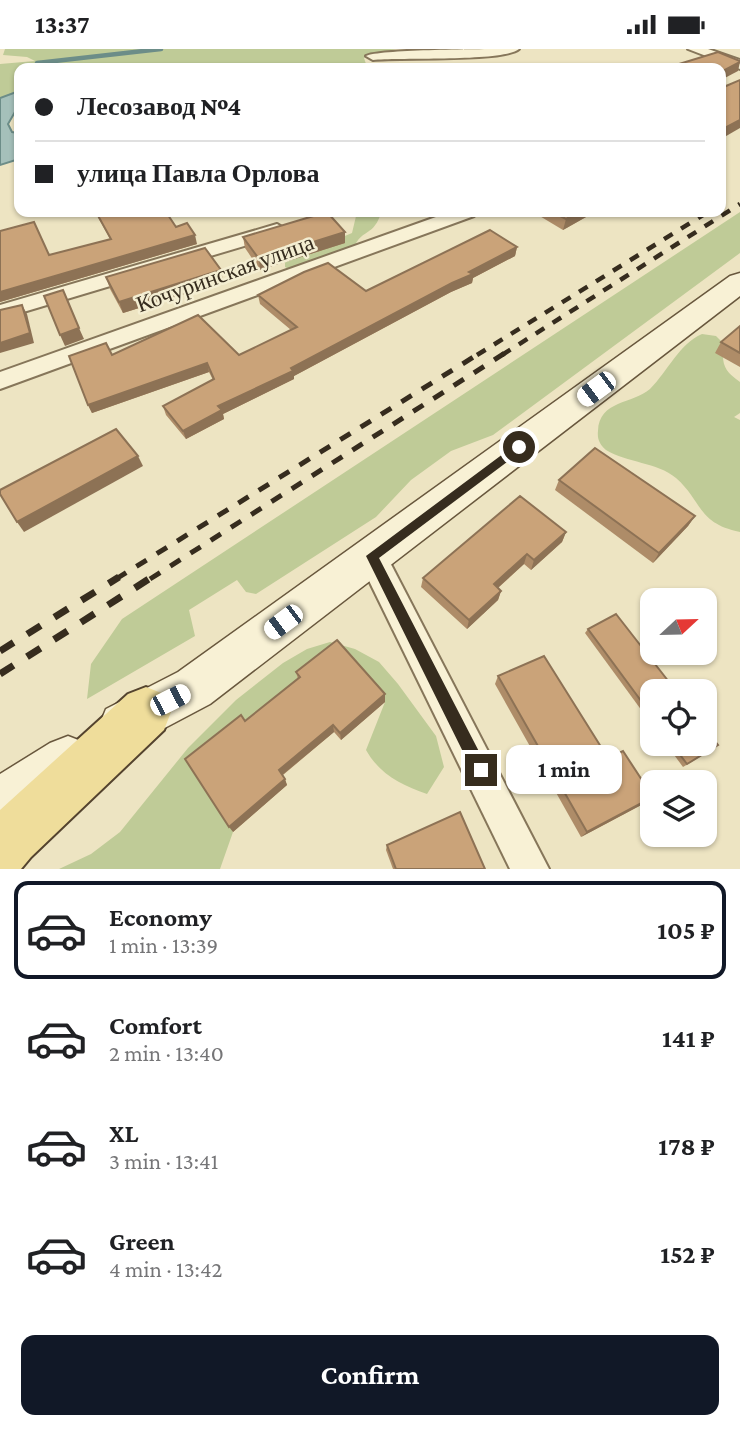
<!DOCTYPE html>
<html lang="en">
<head>
<meta charset="utf-8">
<style>
  body { margin:0; font-family:"Crimson Pro",serif; background:#f6f6f6; color:#202124; height:100vh; display:flex; flex-direction:column; font-size:26px; white-space:nowrap }
  * { box-sizing:border-box; margin:0 }
  p { font-size:23px; color:#757577 }
  .icon { flex:none; width:38px; height:38px; fill:none; stroke:currentColor; stroke-width:2; stroke-linecap:round; stroke-linejoin:round }
  .map { position:relative; height:820px; overflow:hidden }
  .details { display:flex; flex-direction:column; background:#fff; flex:1 }
  .details>* { flex:none }
  .banner { position:absolute; left:14px; top:14px; width:712px; height:154px; border-radius:14px; box-shadow:0 2px 5px #0004; display:grid; align-content:center; height:154px; padding:0 21px; background:#fff }
  .needle { width:46px; rotate:68deg }
  .tools { position:absolute; left:640px; top:539px; display:grid; gap:14px }
  .tools a { display:grid; place-items:center; width:77px; height:77px; border-radius:14px; background:#fff; box-shadow:0 2px 5px #0004; font-size:35px }
  .end { position:absolute; width:32px; height:32px; margin:-16px; border:9px solid #362c1e; background:#fff; box-shadow:0 0 0 4px #fff }
  .from { border-radius:50% }
  .bubble { position:absolute; height:49px; border-radius:14px; background:#fff; box-shadow:0 2px 5px #0004; font-size:23px; font-weight:700; line-height:49px; text-align:center }
  .car { position:absolute; width:21px; height:42px; margin:-21px -10px; border-radius:9px; box-shadow:0 0 5px 2px #0007; background:linear-gradient(#fff 24%,#345 0 40%,#fff 0 76%,#345 0 86%,#fff 0) }
  .banner b { display:flex; align-items:center; gap:24px; height:66px; font-size:26px }
  .banner b+b { border-top:2px solid #e0e0e0 }
  .banner i { width:18px; height:18px; background:#202124 }
  ul { padding:12px 0 0; list-style:none }
  li { display:flex; align-items:center; gap:21px; height:98px; margin:0 14px 10px; padding:0 7px; border:4px solid transparent; border-radius:14px }
  li div { flex:1 }
  li b { display:block; font-size:26px }
  li em { font-style:normal; font-weight:700 }
  li.on { border-color:#111827 }
  li>.icon { width:63px; height:63px; stroke-width:1.5 }
  .primary-button { display:flex; gap:14px; margin-top:auto; padding:14px 21px }
  .primary-button a { flex:1; height:80px; border-radius:14px; background:#111827; color:#fff; font-size:28px; font-weight:700; line-height:80px; text-align:center }
  .status { display:flex; justify-content:space-between; align-items:center; height:49px; padding:0 35px; background:#fff; direction:ltr }
  .status svg { height:19px; fill:currentColor }
  .map>svg:first-child { display:block }
</style>
</head>
<body>
<div class="status"><b>13:37</b><svg viewBox="0 0 49 12"><path d="M0 12V9h3v3zM5 12V6h3v6zM10 12V3h3v9zM15 12V0h3v12zM26 1h20v11H26zM47 4h2v5h-2z"/></svg></div>
<div class="map">
<svg width="740" height="820" viewBox="0 0 740 820">
  <rect width="100%" height="100%" fill="#ede4c2"/>
  <!-- green -->
  <g fill="#bfcb97">
    <polygon points="5,0 396,0 368,6 364,9 366,15 359,19 19,19 19,42 0,49 0,15 35,12 27,8 3,6"/>
    <path d="M357 163H388L380 167C372 188 361 180 354 199L291 221 285 218V213L290 210 352 184Z"/>
    <polygon points="740,163 740,204 493,386 451,402 411,431 376,468 256,545 246,543 237,531 189,561 195,587 87,650 91,615 122,570"/>
    <path d="M702 285 716 287 724 295C721 315 724 322 740 333V364L734 368 740 371V483C697 474 703 453 676 429 657 413 627 414 606 401 600 396 597 390 598 382 599 351 633 355 650 340 668 322 679 295 702 285Z"/>
    <path d="M330 593 355 600 379 613 398 635 436 687 444 718 427 745C402 736 380 726 366 701L385 653 190 717 233 783 220 820H59L91 805 120 783 188 699 236 651 283 614 307 600Z"/>
  </g>
  <!-- water -->
  <polygon fill="#a5c0ba" stroke="#6c8d88" stroke-width="2" points="19,42 19,56 8,75 12,83 19,84 19,110 0,116 0,49"/>
  <g fill="none" stroke-linecap="round" stroke-linejoin="round">
    <!-- stream -->
    <polyline stroke="#6c8d88" stroke-width="4.5" points="37,14 161,0"/>
    <defs>
      <g id="street">
        <path d="M519 0C504 13 400 8 373 11L366 7C380 0 493 0 519 0Z"/>
        <polygon points="688,0 708,0 740,11 740,20"/>
        <polygon points="450,163 476,163 474,167 0,340 0,323"/>
        <polygon points="277,175 287,181 284,185 0,270 0,256"/>
        <polygon points="372,494 382,498 549,820 510,820 357,507 362,498"/>
      </g>
      <g id="secondary">
        <polygon points="740,224 740,247 210,655 123,701 106,694 99,677 106,660 178,623 730,227"/>
        <polygon points="68,687 86,694 93,712 86,730 18,772 0,780 0,725 50,694"/>
      </g>
      <polygon id="primary" points="146,638 164,645 171,663 164,681 31,808 21,820 0,820 0,761 128,645"/>
    </defs>
    <!-- street casing -->
    <use href="#street" stroke="#86765a" stroke-width="4"/>
    <!-- secondary casing -->
    <use href="#secondary" stroke="#68573d" stroke-width="3"/>
    <!-- primary casing -->
    <use href="#primary" stroke="#54432e" stroke-width="4"/>
    <!-- street -->
    <use href="#street" fill="#f8f1d5" fill-rule="evenodd"/>
    <!-- secondary -->
    <use href="#secondary" fill="#f8f1d5" fill-rule="evenodd"/>
    <!-- primary -->
    <use href="#primary" fill="#efdd9b" fill-rule="evenodd"/>
    <!-- rail-far2 -->
    <g stroke="#362c1e" stroke-width="4.5" stroke-dasharray="10 10" stroke-linecap="butt">
      <polyline points="477,306 708,163"/>
      <polyline points="502,306 740,155"/>
    </g>
    <!-- rail-far1 -->
    <g stroke="#362c1e" stroke-width="5" stroke-dasharray="12 12" stroke-linecap="butt">
      <polyline points="116,530 480,304"/>
      <polyline points="150,530 505,304"/>
    </g>
    <!-- rail -->
    <g stroke="#362c1e" stroke-width="7" stroke-dasharray="16 16" stroke-linecap="butt">
      <polyline points="0,602 119,528"/>
      <polyline points="0,625 152,528"/>
    </g>
  </g>
  <!-- wall -->
  <g fill="#ae8c68">
    <polygon points="95,163 166,163 176,178 197,195 0,253 0,182 49,206 110,190"/>
    <polygon points="533,163 587,163 586,168 563,181"/>
    <polygon points="345,183 345,194 260,221 245,199 243,188"/>
    <polygon points="517,198 515,207 473,229 472,234 451,243 294,327 294,330 223,365 224,370 186,390 166,366 163,357 213,331 209,323 92,364 88,356 112,306 239,306 291,281 260,255 258,246 366,242"/>
    <polygon points="221,221 223,233 123,264 110,240 106,228"/>
    <polygon points="740,277 740,318 715,304 721,293"/>
    <polygon points="559,431 695,467 688,477 653,514 555,441"/>
    <polygon points="566,483 562,493 531,521 524,515 498,539 501,542 498,551 467,580 421,538 423,529"/>
    <polygon points="588,580 653,642 653,677 585,584"/>
    <polygon points="296,623 385,645 385,653 341,691 334,683 283,726 287,736 233,783 245,672 298,630"/>
    <polygon points="498,627 608,709 645,754 581,788 495,635"/>
    <polygon points="666,695 705,695 713,700 683,718"/>
    <polygon points="387,796 485,820 393,820 386,801"/>
  </g>
  <!-- shaded-wall -->
  <g fill="#8d7255">
    <polygon points="740,13 738,22 721,31 723,22"/>
    <polygon points="740,71 740,79 721,90 721,81"/>
    <polygon points="579,163 587,163 586,168 563,181 566,170"/>
    <polygon points="345,183 345,194 260,221 259,210"/>
    <polygon points="195,186 197,195 0,253 0,243"/>
    <polygon points="517,198 515,207 473,229 472,234 451,243 294,327 294,330 223,365 224,370 186,390 183,382 218,357"/>
    <polygon points="221,221 223,233 123,264 119,253"/>
    <polygon points="22,256 27,265 34,294 0,304 0,294"/>
    <polygon points="79,279 84,290 65,297 60,286"/>
    <polygon points="207,314 209,323 92,364 88,356"/>
    <polygon points="138,407 143,417 24,483 17,473"/>
    <polygon points="695,467 688,477 653,514 659,504"/>
    <polygon points="566,483 562,493 531,521 534,511"/>
    <polygon points="527,505 524,515 491,545 494,535"/>
    <polygon points="501,542 498,551 467,580 469,571"/>
    <polygon points="385,645 385,653 341,691 340,684"/>
    <polygon points="333,676 334,683 281,727 279,721"/>
    <polygon points="285,730 287,736 233,783 229,778"/>
    <polygon points="653,748 645,754 581,788 587,783"/>
  </g>
  <!-- building -->
  <g fill="#caa379" stroke="#8d7255" stroke-width="2">
    <polygon points="718,3 740,12 740,13 723,22 722,34 726,37 740,31 740,71 721,81 721,19 666,19"/>
    <polygon points="96,163 166,163 176,178 187,174 195,186 0,243 0,182 34,173 49,206 111,190"/>
    <polygon points="327,163 345,183 259,210 243,188"/>
    <polygon points="553,163 579,163 566,170"/>
    <polygon points="490,181 517,198 469,223 473,225 452,234 291,319 293,322 218,357 222,361 183,382 163,357 214,330 207,314 88,356 69,307 106,294 112,306 198,266 239,306 297,278 258,246 304,223 328,214 366,242"/>
    <polygon points="205,199 221,221 119,253 106,228"/>
    <polygon points="63,241 79,279 60,286 44,247"/>
    <polygon points="22,256 30,284 0,294 0,261"/>
    <polygon points="740,277 740,304 721,293"/>
    <polygon points="116,380 138,407 17,473 0,445 0,441"/>
    <polygon points="595,399 695,467 659,504 559,431"/>
    <polygon points="520,447 566,483 534,511 527,505 494,535 501,542 469,571 423,529"/>
    <polygon points="616,565 676,642 653,642 653,668 588,580"/>
    <polygon points="337,591 385,645 340,684 333,676 279,721 285,730 229,778 185,710 241,666 245,672 300,628 296,623"/>
    <polygon points="544,607 608,709 623,702 653,748 587,783 498,627"/>
    <polygon points="705,680 718,696 687,715 672,695 705,695"/>
    <polygon points="460,763 485,820 396,820 387,796"/>
  </g>
  <!-- route -->
  <polygon fill="#362c1e" points="519,393 524,398 523,401 379,509 486,716 488,721 486,727 481,729 475,727 366,507"/>
  <g text-anchor="middle" stroke-width="5" stroke-linejoin="round" paint-order="stroke">
    <!-- street labels -->
    <g font-size="23" fill="#362c1e" stroke="#f4eed2">
      <text transform="translate(225 224) rotate(-20)" y="8">Кочуринская улица</text>
    </g>
  </g>
</svg>
<div class="tools">
<a><svg class="needle" viewBox="-14 -14 28 28"><path d="M0-13l5 13h-10z" fill="#e53935"/><path d="M0 13l5-13h-10z" fill="#757577"/></svg></a>
<a><svg class="icon" aria-label="locate" viewBox="0 0 24 24"><circle cx="12" cy="12" r="6"/><path d="M12 2v4M12 18v4M2 12h4M18 12h4"/></svg></a>
<a><svg class="icon" aria-label="layers" viewBox="0 0 24 24"><path d="M12 4l9 5-9 5-9-5zM3 14l9 5 9-5"/></svg></a>
</div>
<i class="end from" style="left:519px;top:398px"></i>
<i class="end" style="left:481px;top:721px"></i>
<div class="bubble" style="left:506px;top:696px;width:116px">1 min</div>
<i class="car" style="left:596px;top:340px;rotate:233deg"></i>
<i class="car" style="left:283px;top:573px;rotate:233deg"></i>
<i class="car" style="left:170px;top:651px;rotate:63deg"></i>
<div class="banner">
<b><i class="from"></i>Лесозавод №4</b>
<b><i></i>улица Павла Орлова</b>
</div>
</div>
<section class="details">
<ul>
<li class="on"><svg class="icon" aria-label="car" viewBox="0 0 24 24"><path d="M5 17H2v-5l4-1 3-4h7l3 4 3 1v5h-3M9 17h6M6 11h13"/><circle cx="7" cy="17" r="2"/><circle cx="17" cy="17" r="2"/></svg><div><b>Economy</b><p>1 min · 13:39</p></div><em>105 ₽</em></li>
<li><svg class="icon" aria-label="car" viewBox="0 0 24 24"><path d="M5 17H2v-5l4-1 3-4h7l3 4 3 1v5h-3M9 17h6M6 11h13"/><circle cx="7" cy="17" r="2"/><circle cx="17" cy="17" r="2"/></svg><div><b>Comfort</b><p>2 min · 13:40</p></div><em>141 ₽</em></li>
<li><svg class="icon" aria-label="car" viewBox="0 0 24 24"><path d="M5 17H2v-5l4-1 3-4h7l3 4 3 1v5h-3M9 17h6M6 11h13"/><circle cx="7" cy="17" r="2"/><circle cx="17" cy="17" r="2"/></svg><div><b>XL</b><p>3 min · 13:41</p></div><em>178 ₽</em></li>
<li><svg class="icon" aria-label="car" viewBox="0 0 24 24"><path d="M5 17H2v-5l4-1 3-4h7l3 4 3 1v5h-3M9 17h6M6 11h13"/><circle cx="7" cy="17" r="2"/><circle cx="17" cy="17" r="2"/></svg><div><b>Green</b><p>4 min · 13:42</p></div><em>152 ₽</em></li>
</ul>
<div class="primary-button"><a>Confirm</a></div>
</section>
</body>
</html>
